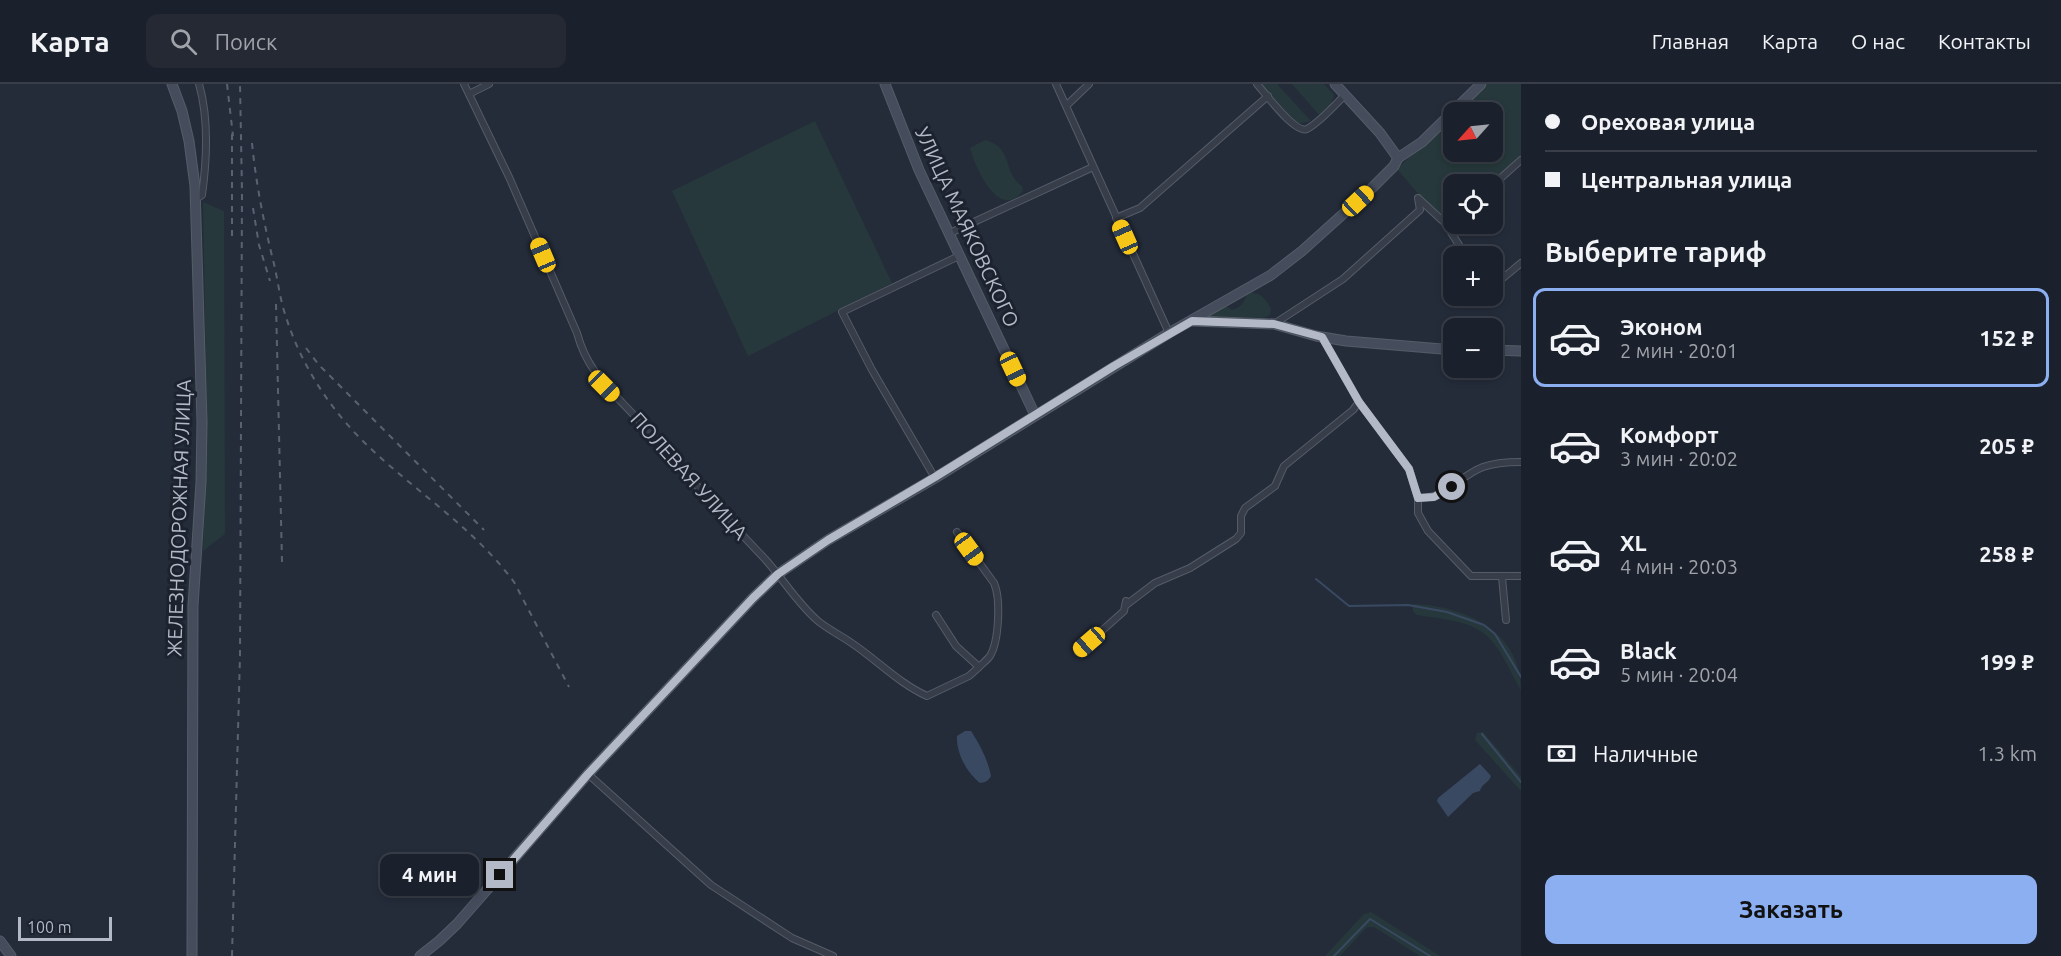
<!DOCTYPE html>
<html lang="ru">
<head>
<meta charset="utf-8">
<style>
  body { margin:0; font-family:Ubuntu,sans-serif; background:#242934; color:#f1f3f6; height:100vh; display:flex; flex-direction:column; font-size:22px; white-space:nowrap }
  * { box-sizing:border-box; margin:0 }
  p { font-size:20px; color:#a0a3a9 }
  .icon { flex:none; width:33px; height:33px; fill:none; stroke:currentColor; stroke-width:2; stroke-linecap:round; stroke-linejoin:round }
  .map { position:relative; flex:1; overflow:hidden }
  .drawer { display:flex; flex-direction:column; background:#1b212c; width:540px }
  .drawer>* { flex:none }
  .guide { display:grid; align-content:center; height:132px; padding:0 24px; background:#1b212c }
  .needle { width:39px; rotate:243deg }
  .fabs { position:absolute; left:1443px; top:18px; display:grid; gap:12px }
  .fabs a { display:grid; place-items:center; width:60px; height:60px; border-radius:12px; background:#1b212c; box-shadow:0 3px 9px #0003,0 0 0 2px #393e48; font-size:30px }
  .scale { position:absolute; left:18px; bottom:15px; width:94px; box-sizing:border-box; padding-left:6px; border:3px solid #b3b9c6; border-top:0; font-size:16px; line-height:21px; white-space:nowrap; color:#b3b9c6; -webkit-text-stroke:4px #1c232f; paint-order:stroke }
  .end { position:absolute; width:27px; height:27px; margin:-14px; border:8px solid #b3b9c6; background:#111; box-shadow:0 0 0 3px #111 }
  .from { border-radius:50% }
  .bubble { position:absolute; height:42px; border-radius:12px; background:#1b212c; box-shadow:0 3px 9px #0003,0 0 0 2px #393e48; font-size:20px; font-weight:700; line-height:42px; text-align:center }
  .car { position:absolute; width:18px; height:36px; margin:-18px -9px; border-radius:8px; box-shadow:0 0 4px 2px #0007; background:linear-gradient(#f5c518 24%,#345 0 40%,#f5c518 0 76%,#345 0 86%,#f5c518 0) }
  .guide b { display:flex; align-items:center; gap:21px; height:57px; font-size:22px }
  .guide b+b { border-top:2px solid #393e48 }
  .guide i { width:15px; height:15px; background:#f1f3f6 }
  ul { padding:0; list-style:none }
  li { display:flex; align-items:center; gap:18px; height:99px; margin:0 12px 9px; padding:0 12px; border:3px solid transparent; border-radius:12px }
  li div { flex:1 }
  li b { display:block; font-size:22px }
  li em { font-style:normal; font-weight:700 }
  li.active { border-color:#8caff2 }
  li>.icon { width:54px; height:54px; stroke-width:1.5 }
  h2 { padding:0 24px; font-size:27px; line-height:72px }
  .pay { display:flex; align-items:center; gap:15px; height:66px; padding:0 24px; font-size:22px }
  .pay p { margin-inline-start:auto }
  .primary-button { display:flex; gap:12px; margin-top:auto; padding:12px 24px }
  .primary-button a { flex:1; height:69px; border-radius:12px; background:#8caff2; color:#111; font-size:24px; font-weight:700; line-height:69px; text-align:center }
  header { display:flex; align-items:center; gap:36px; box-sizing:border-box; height:84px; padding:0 30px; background:#1b212c; border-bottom:2px solid #393e48 }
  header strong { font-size:28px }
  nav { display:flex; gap:33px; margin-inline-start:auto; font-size:21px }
  .search { width:420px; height:54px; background:#242934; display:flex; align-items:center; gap:15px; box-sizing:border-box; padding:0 21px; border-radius:12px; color:#a0a3a9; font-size:22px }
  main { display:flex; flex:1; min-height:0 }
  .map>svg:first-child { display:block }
</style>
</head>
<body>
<header>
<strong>Карта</strong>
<div class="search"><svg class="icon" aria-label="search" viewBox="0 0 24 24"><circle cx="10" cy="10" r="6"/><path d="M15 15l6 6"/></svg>Поиск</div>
<nav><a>Главная</a><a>Карта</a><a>О нас</a><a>Контакты</a></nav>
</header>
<main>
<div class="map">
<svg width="1521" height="872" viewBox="0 0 1521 872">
  <rect width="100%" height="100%" fill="#242c3a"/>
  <!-- green -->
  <g fill="#26383b">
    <polygon points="1257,0 1277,0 1311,37 1293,41"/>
    <polygon points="1292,0 1324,0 1334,11 1330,25 1321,33"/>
    <polygon points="1484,0 1521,0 1521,73 1492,100 1454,100 1453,127 1443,135 1422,114 1397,85 1453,30 1454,68 1492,68 1492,28 1455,28"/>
    <polygon points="815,37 892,199 748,272 672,107"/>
    <path d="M985 56C1014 63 1002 89 1022 102L1023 107C999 138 975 83 970 64Z"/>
    <polygon points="203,118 224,127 225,450 203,467 207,348"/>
    <path d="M1251 209C1261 208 1267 217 1271 225L1270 231 1263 234 1211 233 1210 231 1226 222 1232 226C1240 224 1244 219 1247 211Z"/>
    <path d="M1413 520C1465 522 1521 547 1521 606 1511 590 1504 571 1492 557 1475 536 1441 535 1417 531L1413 527Z"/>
    <polygon points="1483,648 1521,693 1521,707 1475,656 1477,649"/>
    <polygon points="1371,828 1440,872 1420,872 1374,843 1367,843 1340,872 1325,872 1364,830"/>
  </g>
  <!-- water -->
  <g fill="#3a4962">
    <path d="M965 647H971C980 661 988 676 991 692 988 697 986 698 980 699 967 689 956 669 957 652Z"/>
    <path d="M1480 680 1491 692C1489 699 1481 700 1480 707L1473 709 1448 733 1437 717 1438 714Z"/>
  </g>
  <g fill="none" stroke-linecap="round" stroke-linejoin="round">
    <!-- stream -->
    <g stroke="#3a4962" stroke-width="2">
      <polyline points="1316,495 1349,522 1408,521 1447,528 1484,541 1495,550 1521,593"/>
      <polyline points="1482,650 1521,698"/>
      <polyline points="1334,872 1370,835 1430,872"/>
    </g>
    <defs>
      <g id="street">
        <path d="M464 0 509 93 577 249C588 291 615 309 642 340 682 386 723 431 765 475 783 495 798 520 818 537 829 546 842 552 853 560 878 577 900 600 927 612L969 592 979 583 956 562 936 531"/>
        <polyline points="1056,0 1169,249"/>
        <path d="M1257 0C1265 9 1295 50 1307 45 1319 39 1335 21 1345 11"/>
        <polyline points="469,10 489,0"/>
        <polyline points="1067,21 1089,0"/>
        <polyline points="1492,102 1521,76"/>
        <path d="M196 115 202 111C207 75 209 35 199 0"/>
        <polyline points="1419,115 1445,139 1466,172"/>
        <polyline points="1116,134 1140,124 1268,12"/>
        <polyline points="948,150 1093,83"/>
        <polyline points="1492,198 1503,194 1521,179"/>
        <polyline points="1274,240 1343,195 1420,126 1418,114"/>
        <polyline points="1322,253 1359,318 1409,385 1418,414 1418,429 1428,447 1471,492 1521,492"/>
        <polyline points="935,394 872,286 842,228 959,172"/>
        <path d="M1418 414C1446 415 1459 392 1483 383 1494 379 1509 378 1521 378"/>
        <path d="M957 448 994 499C1001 515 999 557 990 572 987 576 983 579 979 583"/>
        <polyline points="1502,493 1506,536"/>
        <polyline points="1078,568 1124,527 1126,517 1126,521 1155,499 1190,484 1236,455 1241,449 1241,432 1245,424 1275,402 1284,382 1353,326 1359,318"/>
        <polyline points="588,690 711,801 792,854 833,872"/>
      </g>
      <g id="secondary">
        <polyline points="172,0 182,27 189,57 195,102 202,338 201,398 193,522 192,872"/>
        <polyline points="885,0 919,86 1035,331"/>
        <polyline points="1335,0 1380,49 1398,74"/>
        <polyline points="1398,74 1422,58 1481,0"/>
        <polyline points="1193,237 1274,240 1316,252 1346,257 1454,266"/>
        <polyline points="1492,266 1521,267"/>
        <polyline points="0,857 11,872"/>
        <polyline points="420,872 439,857 457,840 588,690 753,514 778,490 828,456 935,394 1169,249 1271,191 1302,167 1372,104 1394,82 1398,74"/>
      </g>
    </defs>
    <!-- street casing -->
    <use href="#street" stroke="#555c68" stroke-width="8"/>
    <!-- secondary casing -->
    <use href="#secondary" stroke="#555c68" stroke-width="11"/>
    <!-- street -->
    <use href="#street" stroke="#373e4a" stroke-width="6"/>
    <!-- secondary -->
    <use href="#secondary" stroke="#454d5d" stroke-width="9"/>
    <!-- rail -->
    <g stroke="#596271" stroke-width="2" stroke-dasharray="6 6" stroke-linecap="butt">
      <polyline points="227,0 233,52"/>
      <path d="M252 59C256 100 264 140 274 180 278 197 280 216 286 233 301 281 331 327 368 362 416 408 474 444 514 498L569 603"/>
      <polyline points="253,124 259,161 270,197"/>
      <polyline points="232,152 232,44"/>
      <polyline points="276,220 282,478"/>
      <polyline points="306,264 319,281 484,446"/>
      <polyline points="232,872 240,572 242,108 240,0"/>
    </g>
  </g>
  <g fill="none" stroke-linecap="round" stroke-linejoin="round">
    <!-- route -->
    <polyline stroke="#b3b9c6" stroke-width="8" points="500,791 588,690 753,514 778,490 828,456 935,393 1114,282 1192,237 1274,240 1322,253 1359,318 1409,385 1418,414 1434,413 1452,403"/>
  </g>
  <g text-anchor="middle" stroke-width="6" stroke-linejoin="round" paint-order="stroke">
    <!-- street labels -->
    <g font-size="20" fill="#b3b9c6" stroke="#1c232f">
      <text transform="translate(967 143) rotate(65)" y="7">УЛИЦА МАЯКОВСКОГО</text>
      <text transform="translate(689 392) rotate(48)" y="7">ПОЛЕВАЯ УЛИЦА</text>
      <text transform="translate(179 434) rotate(-88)" y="7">ЖЕЛЕЗНОДОРОЖНАЯ УЛИЦА</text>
    </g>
  </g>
</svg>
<div class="fabs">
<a><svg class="needle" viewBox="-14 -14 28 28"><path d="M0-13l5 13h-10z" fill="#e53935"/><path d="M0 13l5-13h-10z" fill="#a0a3a9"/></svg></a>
<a><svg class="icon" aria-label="locate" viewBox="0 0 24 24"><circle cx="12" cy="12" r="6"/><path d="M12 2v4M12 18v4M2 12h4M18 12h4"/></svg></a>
<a>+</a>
<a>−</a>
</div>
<div class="scale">100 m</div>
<i class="end from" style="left:1452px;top:403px"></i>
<i class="end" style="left:500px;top:791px"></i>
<div class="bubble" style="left:380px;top:770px;width:99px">4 мин</div>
<i class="car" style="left:1358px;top:117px;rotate:47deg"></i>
<i class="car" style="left:1125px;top:153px;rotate:336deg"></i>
<i class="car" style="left:543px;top:171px;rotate:337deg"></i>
<i class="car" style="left:1013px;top:285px;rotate:155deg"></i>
<i class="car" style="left:604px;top:302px;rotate:135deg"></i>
<i class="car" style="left:969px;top:465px;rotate:144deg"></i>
<i class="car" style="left:1089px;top:558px;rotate:229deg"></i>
</div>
<section class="drawer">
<div class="guide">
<b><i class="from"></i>Ореховая улица</b>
<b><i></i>Центральная улица</b>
</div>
<h2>Выберите тариф</h2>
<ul>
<li class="active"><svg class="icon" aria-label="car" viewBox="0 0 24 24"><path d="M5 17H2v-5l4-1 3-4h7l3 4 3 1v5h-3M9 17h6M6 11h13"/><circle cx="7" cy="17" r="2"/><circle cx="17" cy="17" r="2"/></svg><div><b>Эконом</b><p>2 мин · 20:01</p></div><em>152 ₽</em></li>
<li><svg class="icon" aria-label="car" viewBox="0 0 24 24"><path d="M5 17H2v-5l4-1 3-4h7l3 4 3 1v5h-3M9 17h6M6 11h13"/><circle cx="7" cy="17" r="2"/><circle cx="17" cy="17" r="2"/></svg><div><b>Комфорт</b><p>3 мин · 20:02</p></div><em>205 ₽</em></li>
<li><svg class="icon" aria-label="car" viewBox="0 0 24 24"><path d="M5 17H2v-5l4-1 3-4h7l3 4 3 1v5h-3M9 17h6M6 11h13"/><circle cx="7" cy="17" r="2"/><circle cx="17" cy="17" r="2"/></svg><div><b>XL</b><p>4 мин · 20:03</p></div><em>258 ₽</em></li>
<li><svg class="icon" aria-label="car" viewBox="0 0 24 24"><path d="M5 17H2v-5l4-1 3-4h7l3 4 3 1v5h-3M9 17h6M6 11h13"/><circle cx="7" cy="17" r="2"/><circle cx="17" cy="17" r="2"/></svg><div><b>Black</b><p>5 мин · 20:04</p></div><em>199 ₽</em></li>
</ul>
<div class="pay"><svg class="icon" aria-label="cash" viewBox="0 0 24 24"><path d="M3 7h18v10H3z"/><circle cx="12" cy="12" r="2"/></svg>Наличные<p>1.3 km</p></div>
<div class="primary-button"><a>Заказать</a></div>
</section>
</main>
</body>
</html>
